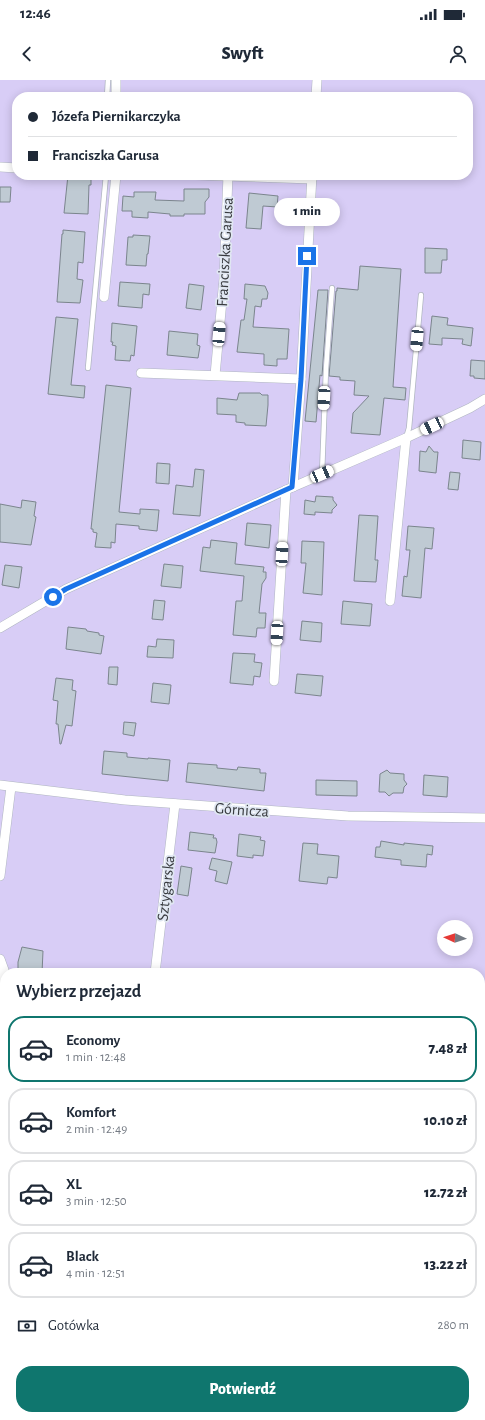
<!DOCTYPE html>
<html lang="pl">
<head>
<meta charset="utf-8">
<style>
  body { margin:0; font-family:"Alegreya Sans",sans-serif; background:#f6f6f7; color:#1f2937; height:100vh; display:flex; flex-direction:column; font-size:15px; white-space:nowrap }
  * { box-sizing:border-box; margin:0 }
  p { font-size:13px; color:#747a83 }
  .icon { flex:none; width:22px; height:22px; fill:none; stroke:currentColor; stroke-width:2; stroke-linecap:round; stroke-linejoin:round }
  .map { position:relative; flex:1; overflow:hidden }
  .sheet { position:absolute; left:0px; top:888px; width:485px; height:452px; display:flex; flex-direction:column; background:#fff; border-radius:16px 16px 0 0; box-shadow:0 2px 10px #0003 }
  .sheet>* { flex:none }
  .guide { position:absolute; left:12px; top:12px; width:461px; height:88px; border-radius:16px; box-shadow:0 2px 10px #0003; display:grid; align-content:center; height:88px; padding:0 16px; background:#fff }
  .needle { width:26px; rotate:273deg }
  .tools { position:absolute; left:437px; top:840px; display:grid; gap:8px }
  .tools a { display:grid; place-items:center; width:36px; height:36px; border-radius:50%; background:#fff; box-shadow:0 2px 10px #0003; font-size:20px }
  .end { position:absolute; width:18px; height:18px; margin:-9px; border:5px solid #1a73e8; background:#fff; box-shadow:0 0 0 2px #fff }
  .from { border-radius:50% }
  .bubble { position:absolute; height:28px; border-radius:14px; background:#fff; box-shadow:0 2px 10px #0003; font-size:13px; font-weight:800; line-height:28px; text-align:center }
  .car { position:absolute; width:12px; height:24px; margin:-12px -6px; border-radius:5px; box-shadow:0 0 3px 1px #0007; background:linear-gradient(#fff 24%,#345 0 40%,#fff 0 76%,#345 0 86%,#fff 0) }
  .guide b { display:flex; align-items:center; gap:14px; height:38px; font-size:15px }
  .guide b+b { border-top:1px solid #e0e1e3 }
  .guide i { width:10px; height:10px; background:#1f2937 }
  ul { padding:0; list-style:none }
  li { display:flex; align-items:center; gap:12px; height:66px; margin:0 8px 6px; padding:0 8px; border:2px solid #e0e1e3; border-radius:16px }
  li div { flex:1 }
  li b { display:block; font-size:15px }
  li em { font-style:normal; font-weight:800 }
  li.on { border-color:#0f766e }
  li>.icon { width:36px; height:36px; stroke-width:1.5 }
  h2 { padding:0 16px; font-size:18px; line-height:48px }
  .pay { display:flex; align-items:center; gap:10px; height:44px; padding:0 16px; font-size:15px }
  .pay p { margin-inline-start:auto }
  .primary-button { display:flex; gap:8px; margin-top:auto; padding:8px 16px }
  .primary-button a { flex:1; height:46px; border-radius:16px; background:#0f766e; color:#fff; font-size:16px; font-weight:800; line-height:46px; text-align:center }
  .status { display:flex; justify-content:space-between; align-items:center; height:28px; padding:0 20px; background:#fff; direction:ltr }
  .status svg { height:11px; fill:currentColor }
  header { display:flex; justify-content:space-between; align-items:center; height:52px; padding:0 16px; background:#fff; font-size:18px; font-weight:800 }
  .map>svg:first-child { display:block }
</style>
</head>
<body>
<div class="status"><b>12:46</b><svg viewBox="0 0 49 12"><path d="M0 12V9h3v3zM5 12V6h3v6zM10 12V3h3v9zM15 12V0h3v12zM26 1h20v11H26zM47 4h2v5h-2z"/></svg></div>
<header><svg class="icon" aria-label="back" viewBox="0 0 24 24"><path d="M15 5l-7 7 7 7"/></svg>Swyft<svg class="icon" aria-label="person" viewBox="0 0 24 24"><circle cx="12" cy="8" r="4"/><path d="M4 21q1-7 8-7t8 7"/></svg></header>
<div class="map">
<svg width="485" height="1340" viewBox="0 0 485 1340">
  <rect width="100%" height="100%" fill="#e0e7f2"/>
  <!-- green -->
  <path fill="#d8cdf6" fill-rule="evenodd" d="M0 0H485V1340H0ZM17 17H468V95H17ZM444 847H466V869H444ZM5 893H480V1335H5Z"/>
  <!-- building -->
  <g fill="#bfcad3" stroke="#7b858d">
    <polygon points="68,95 91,95 91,105 89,105 88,134 64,133"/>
    <polygon points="0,107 11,107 10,122 0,122"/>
    <polygon points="184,109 209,109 209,117 205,122 205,134 184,134 184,136 170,136 170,134 148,132 148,138 132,137 132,131 122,131 123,116 134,117 134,112 156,112 155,120 184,121"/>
    <polygon points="249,113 278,116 277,127 263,126 261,149 246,148"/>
    <polygon points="63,150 85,152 83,183 78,182 77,199 83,200 80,223 57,222 62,154 63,154"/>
    <polygon points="133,155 150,156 148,174 147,174 146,186 126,185 128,157 133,157"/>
    <polygon points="425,168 447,169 447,180 442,180 441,193 425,193"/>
    <polygon points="360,186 401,189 393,307 406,308 405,320 384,318 380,355 351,353 353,333 369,316 354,315 355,301 340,300 340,297 329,296 336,211 337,211 337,208 358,210"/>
    <polygon points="120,202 150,204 149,215 143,214 142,228 118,226"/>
    <polygon points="189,204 204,206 201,230 186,228"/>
    <polygon points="245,204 265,206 268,213 267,219 262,219 261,227 255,226 253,247 289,249 287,279 277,279 277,286 264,285 264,274 237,272 241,240 244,240 247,219 244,219"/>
    <polygon points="318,210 328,210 322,296 320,295 316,342 305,341"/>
    <polygon points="432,236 448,238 447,245 473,248 471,266 462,264 463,259 442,258 442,265 429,264"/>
    <polygon points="56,237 78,239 71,305 85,306 84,318 48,314"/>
    <polygon points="112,243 137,246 134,276 131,275 130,281 115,280 116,266 112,265 113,262 111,262"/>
    <polygon points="169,251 198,254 197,265 200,266 198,278 167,275"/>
    <polygon points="471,280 485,281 485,299 474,298 474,296 470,296"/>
    <polygon points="106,305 131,308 119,432 140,434 140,429 159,430 157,451 139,449 139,446 116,444 115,463 111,462 111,468 95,467 97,453 93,452 93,449 91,449"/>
    <polygon points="239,313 260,313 262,315 268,315 268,325 266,346 245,345 245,343 236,342 236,335 217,334 217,318 237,320"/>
    <polygon points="463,360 481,362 480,380 462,378"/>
    <polygon points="429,366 434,372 438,372 436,393 419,391 420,371 426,372"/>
    <polygon points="157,383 170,384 169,404 156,403"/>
    <polygon points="195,389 204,390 200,436 173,434 176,405 193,407"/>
    <polygon points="450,392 460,393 458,410 448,409"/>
    <polygon points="316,416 333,417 333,420 337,425 332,430 332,433 315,432 315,435 304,434 305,420 315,422"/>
    <polygon points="22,420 36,422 34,436 36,437 31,465 0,462 0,424 21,428"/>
    <polygon points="359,435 378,436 375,480 378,480 376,502 354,501"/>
    <polygon points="247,443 271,445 269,468 245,465"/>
    <polygon points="408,446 434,448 432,469 425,468 421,518 402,516 404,496 407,497 409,480 410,470 406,470"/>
    <polygon points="211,460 237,463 235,484 264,487 263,492 266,492 266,498 262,504 259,533 266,533 265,548 257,548 256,557 233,555 236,521 242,521 244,496 200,491 203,467 210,468"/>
    <polygon points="302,461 324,462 322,515 303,513 306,483 301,483"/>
    <polygon points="164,484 183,486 181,508 161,506"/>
    <polygon points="5,485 22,487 19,508 2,505"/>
    <polygon points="154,520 165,521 163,540 152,539"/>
    <polygon points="343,521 372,524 370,546 341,544"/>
    <polygon points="302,541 322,543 321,562 300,560"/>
    <polygon points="68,547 86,549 87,551 99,553 99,555 104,556 101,574 66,569"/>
    <polygon points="157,559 174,560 173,578 147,577 148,566 156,567"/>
    <polygon points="233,573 255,574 254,582 262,583 260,597 254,596 253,605 230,603"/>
    <polygon points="109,587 118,587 117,605 108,604"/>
    <polygon points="297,594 323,596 321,616 295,613"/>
    <polygon points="56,598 73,600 72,610 76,611 72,646 66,645 61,664 60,664 58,644 56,644 58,621 53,620"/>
    <polygon points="153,603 171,605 169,624 151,622"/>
    <polygon points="124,642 136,643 134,656 123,654"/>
    <polygon points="104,671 127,673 127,677 148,679 148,678 170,680 168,701 102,694"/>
    <polygon points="188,683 217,685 217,688 237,690 238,687 260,689 260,693 266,693 264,711 186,702"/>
    <polygon points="387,690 390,693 404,694 404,700 407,704 404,707 403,713 393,713 389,716 385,712 379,712 380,694"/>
    <polygon points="424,695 448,697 447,717 423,715"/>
    <polygon points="316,700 357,701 357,716 316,715"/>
    <polygon points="190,752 214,755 213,758 216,758 217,762 215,773 188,770"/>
    <polygon points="239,754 261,757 260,760 265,761 263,776 253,775 253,778 237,776"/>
    <polygon points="381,761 404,765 404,763 433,766 432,775 427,774 426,787 401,785 401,780 375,777 376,767 380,767"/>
    <polygon points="303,763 318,764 317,774 339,776 337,798 328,797 327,804 299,801"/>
    <polygon points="212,778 232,782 227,804 215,801 217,791 209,789"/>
    <polygon points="181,786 192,788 188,816 177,814"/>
    <polygon points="22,867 43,871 42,893 18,893 18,882"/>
  </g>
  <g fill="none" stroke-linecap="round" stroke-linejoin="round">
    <defs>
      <g id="service">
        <polyline points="107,17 108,0"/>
        <polyline points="88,288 106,95"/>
        <polyline points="406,358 409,348 421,215"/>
        <polyline points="322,394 326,289 332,208"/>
        <polyline points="198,1340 202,1335"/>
      </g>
      <g id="minor">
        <polyline points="116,17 116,0"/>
        <polyline points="316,17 317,0"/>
        <polyline points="0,87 17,88"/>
        <polyline points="196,95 312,99"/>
        <polyline points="104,217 116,95"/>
        <polyline points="141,293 301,299"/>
        <polyline points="215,295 224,199 228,95"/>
        <polyline points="293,407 301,299 312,95"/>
        <polyline points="390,521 406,358"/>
        <polyline points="0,548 66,509 286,410 406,358 470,328 485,319"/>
        <polyline points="274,601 286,410"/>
        <polyline points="0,705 125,720 348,736 485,738"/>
        <polyline points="0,796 11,707"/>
        <polyline points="0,879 4,890 0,913"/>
        <polyline points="155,893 175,724"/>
        <polyline points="0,1163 5,1166"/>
        <polyline points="0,1304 5,1307"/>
        <polyline points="480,1330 485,1332"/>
      </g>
      <g id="trunk">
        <polyline points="480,1010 485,1002"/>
        <polyline points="276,1340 280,1335"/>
      </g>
    </defs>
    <!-- service casing -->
    <use href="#service" stroke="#b0b6c1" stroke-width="6"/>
    <!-- minor casing -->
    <use href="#minor" stroke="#b0b6c1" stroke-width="10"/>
    <!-- trunk casing -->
    <use href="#trunk" stroke="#b0b6c1" stroke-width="16"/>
    <!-- service -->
    <use href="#service" stroke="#fff" stroke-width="4.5"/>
    <!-- minor -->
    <use href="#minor" stroke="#fff" stroke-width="9"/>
    <!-- trunk -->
    <use href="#trunk" stroke="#fff" stroke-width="15"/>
  </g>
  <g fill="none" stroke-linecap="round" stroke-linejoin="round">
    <!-- route -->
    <polyline stroke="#1a73e8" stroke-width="5" points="53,517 66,509 292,407 301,299 307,176"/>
  </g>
  <g text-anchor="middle" stroke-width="3.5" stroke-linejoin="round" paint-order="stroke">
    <!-- street labels -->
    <g font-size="16" fill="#383b3f" stroke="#e0e7f2">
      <text transform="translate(224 172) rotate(-87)" y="6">Franciszka Garusa</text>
      <text transform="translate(242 729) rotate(4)" y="6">Górnicza</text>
      <text transform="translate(165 808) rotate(-84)" y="6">Sztygarska</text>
    </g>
  </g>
</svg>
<div class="tools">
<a><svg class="needle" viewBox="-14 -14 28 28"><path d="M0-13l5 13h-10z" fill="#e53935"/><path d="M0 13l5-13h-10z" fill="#747a83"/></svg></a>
</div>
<i class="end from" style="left:53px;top:517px"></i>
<i class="end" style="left:307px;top:176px"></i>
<div class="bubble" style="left:274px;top:118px;width:66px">1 min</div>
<i class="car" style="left:219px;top:254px;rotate:5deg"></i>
<i class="car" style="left:417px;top:259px;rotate:185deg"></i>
<i class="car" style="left:324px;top:318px;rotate:183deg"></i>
<i class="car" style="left:432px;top:346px;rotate:245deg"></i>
<i class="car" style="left:322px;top:394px;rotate:67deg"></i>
<i class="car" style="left:282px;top:474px;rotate:3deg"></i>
<i class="car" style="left:277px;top:553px;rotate:183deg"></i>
<div class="guide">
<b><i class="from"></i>Józefa Piernikarczyka</b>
<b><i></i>Franciszka Garusa</b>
</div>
<section class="sheet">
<h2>Wybierz przejazd</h2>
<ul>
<li class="on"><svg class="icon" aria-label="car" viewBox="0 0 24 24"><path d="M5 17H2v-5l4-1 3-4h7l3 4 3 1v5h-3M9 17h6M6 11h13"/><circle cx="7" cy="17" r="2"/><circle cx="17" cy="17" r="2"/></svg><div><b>Economy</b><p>1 min · 12:48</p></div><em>7.48 zł</em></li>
<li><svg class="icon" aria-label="car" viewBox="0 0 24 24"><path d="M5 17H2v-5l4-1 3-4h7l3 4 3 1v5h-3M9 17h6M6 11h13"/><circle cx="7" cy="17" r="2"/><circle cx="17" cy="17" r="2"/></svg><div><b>Komfort</b><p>2 min · 12:49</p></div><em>10.10 zł</em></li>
<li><svg class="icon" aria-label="car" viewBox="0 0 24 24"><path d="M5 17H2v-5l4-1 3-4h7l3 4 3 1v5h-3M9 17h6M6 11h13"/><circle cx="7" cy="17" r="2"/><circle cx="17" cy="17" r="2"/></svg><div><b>XL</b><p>3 min · 12:50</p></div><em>12.72 zł</em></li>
<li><svg class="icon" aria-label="car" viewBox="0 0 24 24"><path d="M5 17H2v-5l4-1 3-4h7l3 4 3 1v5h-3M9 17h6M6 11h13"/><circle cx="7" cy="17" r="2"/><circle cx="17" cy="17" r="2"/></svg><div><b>Black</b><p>4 min · 12:51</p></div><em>13.22 zł</em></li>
</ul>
<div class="pay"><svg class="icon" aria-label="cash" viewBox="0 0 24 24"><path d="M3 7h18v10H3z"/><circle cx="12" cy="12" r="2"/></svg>Gotówka<p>280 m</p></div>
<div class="primary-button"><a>Potwierdź</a></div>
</section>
</div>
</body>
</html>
